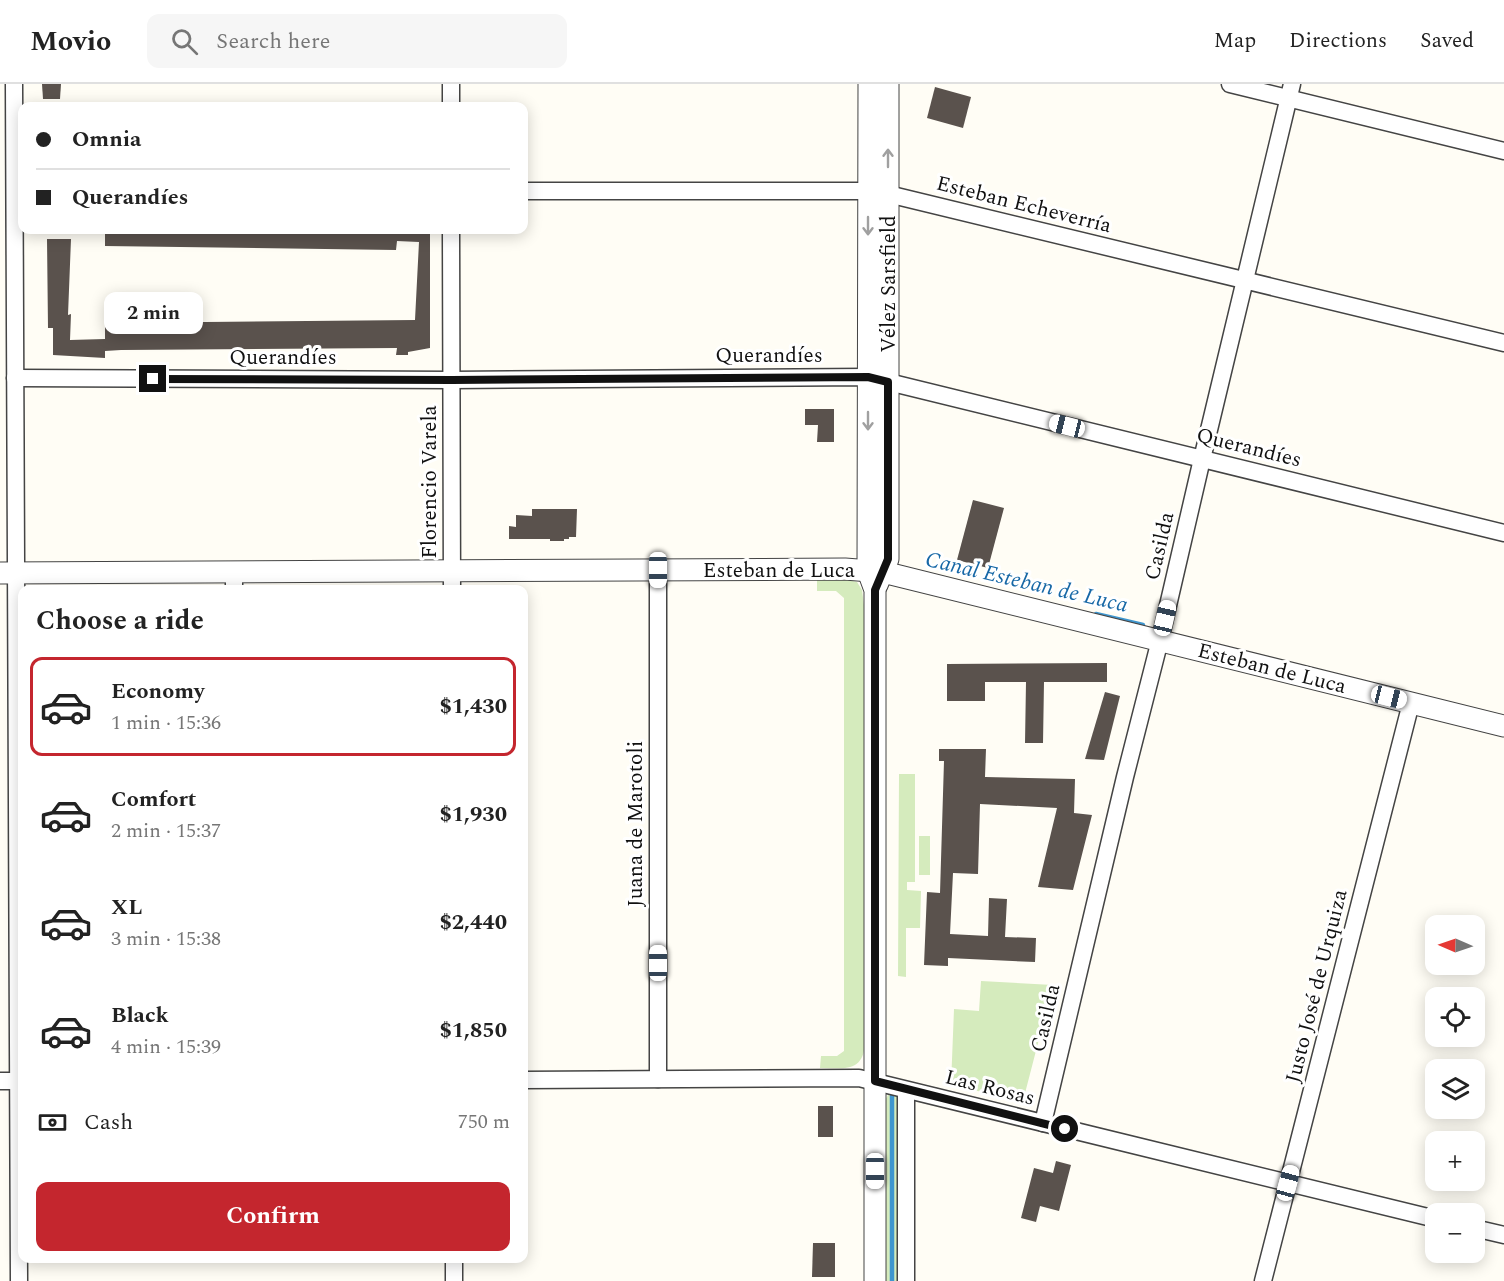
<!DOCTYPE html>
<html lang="en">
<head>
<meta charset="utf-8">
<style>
  body { margin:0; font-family:Spectral,serif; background:#f6f6f6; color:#222; height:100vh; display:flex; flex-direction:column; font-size:22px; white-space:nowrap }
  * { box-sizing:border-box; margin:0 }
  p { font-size:20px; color:#767676 }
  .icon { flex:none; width:33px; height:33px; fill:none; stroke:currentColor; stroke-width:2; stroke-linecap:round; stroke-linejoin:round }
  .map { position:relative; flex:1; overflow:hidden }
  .panel { position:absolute; left:18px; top:501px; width:510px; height:678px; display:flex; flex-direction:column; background:#fff; border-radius:12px; box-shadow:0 3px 15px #0003 }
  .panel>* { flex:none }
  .top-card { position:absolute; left:18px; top:18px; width:510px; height:132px; border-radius:12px; box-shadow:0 3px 15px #0003; display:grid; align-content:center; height:132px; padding:0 18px; background:#fff }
  .needle { width:39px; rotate:272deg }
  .fabs { position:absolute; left:1425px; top:831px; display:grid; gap:12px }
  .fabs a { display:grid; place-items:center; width:60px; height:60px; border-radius:12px; background:#fff; box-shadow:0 3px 15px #0003; font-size:30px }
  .end { position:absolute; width:27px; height:27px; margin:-14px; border:8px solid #111; background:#fff; box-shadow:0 0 0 3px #fff }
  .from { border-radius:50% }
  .bubble { position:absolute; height:42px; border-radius:12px; background:#fff; box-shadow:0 3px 15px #0003; font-size:20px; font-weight:700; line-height:42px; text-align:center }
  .car { position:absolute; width:18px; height:36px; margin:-18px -9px; border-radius:8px; box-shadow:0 0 4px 2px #0007; background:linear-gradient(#fff 24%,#345 0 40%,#fff 0 76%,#345 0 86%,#fff 0) }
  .top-card b { display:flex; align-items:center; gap:21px; height:57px; font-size:22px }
  .top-card b+b { border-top:2px solid #e0e0e0 }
  .top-card i { width:15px; height:15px; background:#222 }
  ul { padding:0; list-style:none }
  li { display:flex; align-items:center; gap:18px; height:99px; margin:0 12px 9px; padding:0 6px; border:3px solid transparent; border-radius:12px }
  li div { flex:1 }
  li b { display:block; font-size:22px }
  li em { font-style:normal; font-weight:700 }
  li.selected { border-color:#c4262e }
  li>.icon { width:54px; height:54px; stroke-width:1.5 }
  h2 { padding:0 18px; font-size:27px; line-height:72px }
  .pay { display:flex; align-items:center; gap:15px; height:66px; padding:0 18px; font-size:22px }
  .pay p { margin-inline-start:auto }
  .cta { display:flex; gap:12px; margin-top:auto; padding:12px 18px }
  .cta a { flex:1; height:69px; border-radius:12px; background:#c4262e; color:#fff; font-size:24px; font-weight:700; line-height:69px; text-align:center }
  header { display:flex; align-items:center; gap:36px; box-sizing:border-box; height:84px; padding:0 30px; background:#fff; border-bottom:2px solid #e0e0e0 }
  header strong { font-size:28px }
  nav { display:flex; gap:33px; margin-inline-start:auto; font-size:21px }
  .search { width:420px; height:54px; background:#f6f6f6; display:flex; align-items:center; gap:15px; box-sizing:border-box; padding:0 21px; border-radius:12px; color:#767676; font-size:22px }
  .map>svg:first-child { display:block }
</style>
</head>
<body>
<header>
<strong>Movio</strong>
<div class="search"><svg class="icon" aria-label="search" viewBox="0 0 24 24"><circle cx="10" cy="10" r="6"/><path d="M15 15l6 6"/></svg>Search here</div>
<nav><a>Map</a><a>Directions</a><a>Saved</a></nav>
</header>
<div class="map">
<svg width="1504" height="1197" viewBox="0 0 1504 1197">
  <rect width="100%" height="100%" fill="#fffdf5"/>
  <!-- green -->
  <g fill="#d5ebbd">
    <path d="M817 496H848L857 498 862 506 864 521 865 958C864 989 844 984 820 984L821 972H837L844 967V514L836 507H817Z"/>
    <polygon points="899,690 915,690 915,798 907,798 907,806 921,807 920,844 906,844 906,893 898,892"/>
    <rect x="919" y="752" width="11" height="39"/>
    <polygon points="981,897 1053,901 1023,1017 951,1001 954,925 979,927"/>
    <polygon points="896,1010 900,1013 902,1197 884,1197 884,1018 888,1011"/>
  </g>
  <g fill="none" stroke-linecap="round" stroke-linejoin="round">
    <!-- stream -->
    <g stroke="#3f96cf" stroke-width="4.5">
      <polyline points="1096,530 1143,541"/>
      <polyline points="892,1197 892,1012"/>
    </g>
  </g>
  <!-- building -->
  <g fill="#5a524d">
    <polygon points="42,0 61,0 60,15 43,15"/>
    <polygon points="935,3 971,13 963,44 927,34"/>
    <polygon points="105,146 430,146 430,264 408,268 408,271 396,271 397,264 121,266 105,267 105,274 53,271 53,244 48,244 47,155 71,155 68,231 71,230 70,256 105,255 105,239 415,236 419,158 397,157 396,166 105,162"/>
    <polygon points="805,325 834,325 834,358 817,358 818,341 805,341"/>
    <polygon points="973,416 1004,424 988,484 957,476"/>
    <polygon points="532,425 577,425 576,453 569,453 569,455 564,455 564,457 550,457 550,455 509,455 509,442 516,443 516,431 532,432"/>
    <polygon points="1107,579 1107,598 1044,598 1043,659 1025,659 1026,598 985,598 985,617 947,617 947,580"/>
    <polygon points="1105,608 1120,612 1104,676 1085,675"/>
    <polygon points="939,665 986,665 985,693 1075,695 1074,729 1092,731 1073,806 1038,803 1057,724 980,720 978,790 953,789 950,850 988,852 989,814 1007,815 1005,853 1036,854 1035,878 948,874 948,882 924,881 927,808 940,809 944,677 939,677"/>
    <rect x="818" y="1022" width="15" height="31"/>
    <polygon points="1056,1077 1071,1081 1059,1127 1040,1122 1036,1138 1021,1134 1034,1084 1053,1089"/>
    <polygon points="813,1159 835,1159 835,1193 812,1193"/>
  </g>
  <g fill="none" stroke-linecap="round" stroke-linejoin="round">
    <defs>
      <g id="minor">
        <polyline points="14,0 19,1197"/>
        <polyline points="451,0 451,22"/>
        <polyline points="1230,0 1504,67"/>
        <polyline points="524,107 868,107 888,110 1504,259"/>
        <polyline points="451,146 452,506"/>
        <polyline points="15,294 451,296 868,293 1504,449"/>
        <polyline points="234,488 234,506"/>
        <polyline points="658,995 658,486"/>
        <polyline points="524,996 859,994 1436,1135"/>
        <polyline points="0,997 22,997"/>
        <polyline points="906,1006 906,1197"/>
        <polyline points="1043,1039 1125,693 1160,556 1202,375 1292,0"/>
        <polyline points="1474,1144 1504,1151"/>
        <polyline points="454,1174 454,1197"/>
        <polyline points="1263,1197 1411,619"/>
      </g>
      <g id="tertiary">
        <polyline points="869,0 868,487 875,506 875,1197"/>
        <polyline points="0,489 845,485 883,488 1504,642"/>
        <polyline points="877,501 888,475 888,0"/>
      </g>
    </defs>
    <!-- minor casing -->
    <use href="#minor" stroke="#444" stroke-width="19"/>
    <!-- tertiary casing -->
    <use href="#tertiary" stroke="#444" stroke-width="23"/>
    <!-- minor -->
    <use href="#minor" stroke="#fff" stroke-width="16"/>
    <!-- tertiary -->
    <use href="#tertiary" stroke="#fff" stroke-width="21"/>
  </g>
  <!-- one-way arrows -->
  <defs><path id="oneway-shaft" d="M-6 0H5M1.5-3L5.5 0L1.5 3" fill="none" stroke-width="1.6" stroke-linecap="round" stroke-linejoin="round" transform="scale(1.5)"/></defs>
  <g stroke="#a0a0a0">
    <use href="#oneway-shaft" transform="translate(888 74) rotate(-90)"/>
    <use href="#oneway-shaft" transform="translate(868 142) rotate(90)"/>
    <use href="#oneway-shaft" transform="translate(868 337) rotate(90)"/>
  </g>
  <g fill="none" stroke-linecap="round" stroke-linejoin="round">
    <!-- route -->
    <polyline stroke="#111" stroke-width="8" points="153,295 452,296 868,293 888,298 888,475 875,506 875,997 1065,1045"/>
  </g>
  <g text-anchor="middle" stroke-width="6" stroke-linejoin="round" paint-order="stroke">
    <!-- street labels -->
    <g font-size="21" fill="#111" stroke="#fff">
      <text transform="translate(1024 120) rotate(14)" y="7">Esteban Echeverría</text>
      <text transform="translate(888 200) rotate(-90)" y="7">Vélez Sarsfield</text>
      <text x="769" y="278">Querandíes</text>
      <text x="283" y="280">Querandíes</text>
      <text transform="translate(1249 363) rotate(14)" y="7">Querandíes</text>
      <text transform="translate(429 398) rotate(-90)" y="7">Florencio Varela</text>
      <text transform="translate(1159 462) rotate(-77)" y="7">Casilda</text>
      <text x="779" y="493">Esteban de Luca</text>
      <text transform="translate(1272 584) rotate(14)" y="7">Esteban de Luca</text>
      <text transform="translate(635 740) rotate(-90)" y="7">Juana de Marotoli</text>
      <text transform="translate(1316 902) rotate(-76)" y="7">Justo José de Urquiza</text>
      <text transform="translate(1045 934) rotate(-77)" y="7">Casilda</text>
      <text transform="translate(990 1003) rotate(14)" y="7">Las Rosas</text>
    </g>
    <!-- water labels -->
    <g font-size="22" font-style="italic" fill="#1768a6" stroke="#fff">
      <text transform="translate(1027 497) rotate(13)" y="8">Canal Esteban de Luca</text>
    </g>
  </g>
</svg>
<div class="fabs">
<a><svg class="needle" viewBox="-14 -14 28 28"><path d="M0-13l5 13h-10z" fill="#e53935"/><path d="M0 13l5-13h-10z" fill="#767676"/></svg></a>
<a><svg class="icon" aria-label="locate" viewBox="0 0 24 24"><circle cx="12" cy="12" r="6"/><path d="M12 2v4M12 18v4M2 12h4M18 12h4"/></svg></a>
<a><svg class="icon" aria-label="layers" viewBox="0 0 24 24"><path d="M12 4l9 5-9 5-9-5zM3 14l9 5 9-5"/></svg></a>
<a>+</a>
<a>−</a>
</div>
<i class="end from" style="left:1065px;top:1045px"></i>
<i class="end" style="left:153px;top:295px"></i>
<div class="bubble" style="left:104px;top:208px;width:99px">2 min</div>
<i class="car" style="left:1067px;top:342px;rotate:284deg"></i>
<i class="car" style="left:658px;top:486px;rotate:180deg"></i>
<i class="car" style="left:1165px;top:534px;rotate:13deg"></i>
<i class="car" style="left:1389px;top:613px;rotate:104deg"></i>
<i class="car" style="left:658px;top:879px;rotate:0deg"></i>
<i class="car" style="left:875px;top:1087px;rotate:180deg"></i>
<i class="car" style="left:1288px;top:1099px;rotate:15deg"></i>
<div class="top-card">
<b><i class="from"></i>Omnia</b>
<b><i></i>Querandíes</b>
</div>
<section class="panel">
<h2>Choose a ride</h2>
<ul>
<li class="selected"><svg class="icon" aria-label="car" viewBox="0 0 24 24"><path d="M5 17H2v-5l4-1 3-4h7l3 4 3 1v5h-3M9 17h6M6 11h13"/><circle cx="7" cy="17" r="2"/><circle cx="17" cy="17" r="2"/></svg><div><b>Economy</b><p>1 min · 15:36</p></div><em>$1,430</em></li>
<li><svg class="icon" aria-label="car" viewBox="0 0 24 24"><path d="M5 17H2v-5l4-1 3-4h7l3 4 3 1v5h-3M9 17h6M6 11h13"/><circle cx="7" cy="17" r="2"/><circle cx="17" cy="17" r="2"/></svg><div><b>Comfort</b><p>2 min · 15:37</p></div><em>$1,930</em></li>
<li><svg class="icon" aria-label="car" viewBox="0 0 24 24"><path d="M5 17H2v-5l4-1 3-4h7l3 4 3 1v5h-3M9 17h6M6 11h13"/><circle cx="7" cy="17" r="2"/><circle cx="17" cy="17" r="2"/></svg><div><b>XL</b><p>3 min · 15:38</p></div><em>$2,440</em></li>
<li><svg class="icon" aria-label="car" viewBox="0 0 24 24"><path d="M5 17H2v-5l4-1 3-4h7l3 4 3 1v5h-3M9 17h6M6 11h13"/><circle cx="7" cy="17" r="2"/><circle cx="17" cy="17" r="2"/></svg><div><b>Black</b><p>4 min · 15:39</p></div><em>$1,850</em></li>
</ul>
<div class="pay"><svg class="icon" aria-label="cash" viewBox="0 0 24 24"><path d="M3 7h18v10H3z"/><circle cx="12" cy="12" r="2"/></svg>Cash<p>750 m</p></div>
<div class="cta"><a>Confirm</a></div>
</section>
</div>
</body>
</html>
